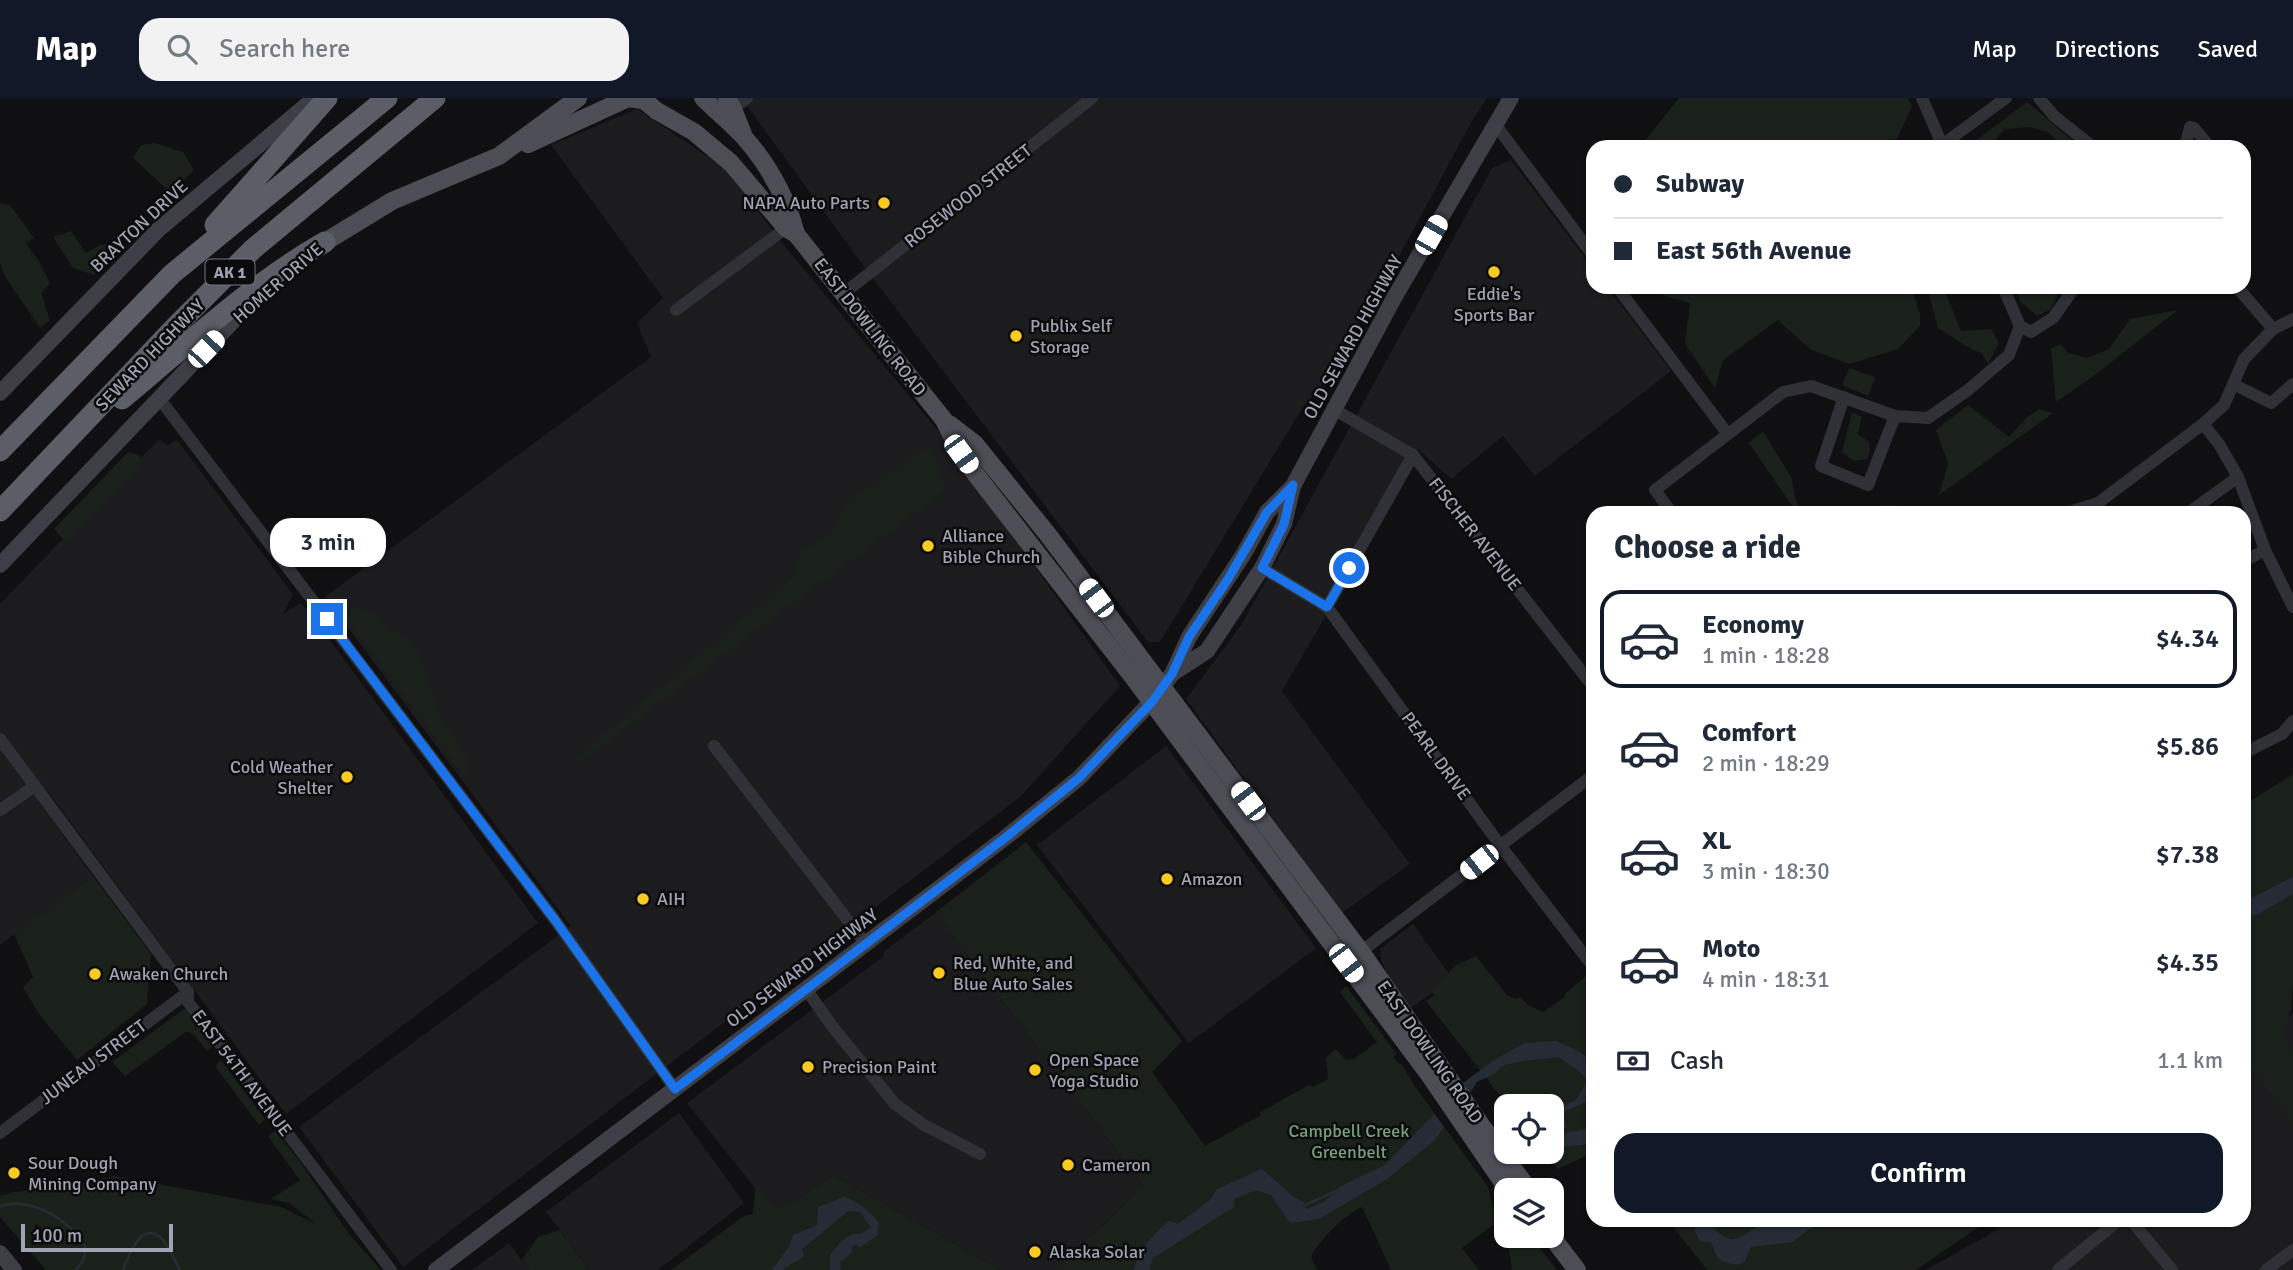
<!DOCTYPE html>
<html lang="en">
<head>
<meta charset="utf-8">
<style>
  body { margin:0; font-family:Signika,sans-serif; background:#f2f2f3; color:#1f2937; height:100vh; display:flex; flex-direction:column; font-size:26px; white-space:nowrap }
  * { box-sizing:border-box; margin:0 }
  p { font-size:23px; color:#747a83 }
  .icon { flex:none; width:38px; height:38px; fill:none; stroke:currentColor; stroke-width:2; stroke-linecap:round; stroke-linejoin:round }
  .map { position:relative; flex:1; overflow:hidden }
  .details { position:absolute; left:1586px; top:408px; width:665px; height:721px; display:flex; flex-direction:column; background:#fff; border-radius:21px; box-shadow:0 2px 5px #0004 }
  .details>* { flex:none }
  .top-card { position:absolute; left:1586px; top:42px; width:665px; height:154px; border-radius:21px; box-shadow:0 2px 5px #0004; display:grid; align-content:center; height:154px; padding:0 28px; background:#fff }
  .buttons { position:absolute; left:1494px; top:996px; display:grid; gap:14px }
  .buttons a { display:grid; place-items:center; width:70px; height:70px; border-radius:14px; background:#fff; box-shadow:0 2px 5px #0004; font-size:35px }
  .scale { position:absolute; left:21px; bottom:18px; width:152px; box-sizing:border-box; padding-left:7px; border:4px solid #a0a3b3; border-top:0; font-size:19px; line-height:24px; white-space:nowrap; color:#a0a3b3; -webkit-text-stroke:5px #0b0b0c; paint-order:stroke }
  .end { position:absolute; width:32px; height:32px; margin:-16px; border:9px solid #1a73e8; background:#fff; box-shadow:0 0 0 4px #fff }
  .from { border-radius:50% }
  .bubble { position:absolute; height:49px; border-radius:21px; background:#fff; box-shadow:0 2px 5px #0004; font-size:23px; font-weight:600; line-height:49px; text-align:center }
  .car { position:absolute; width:21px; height:42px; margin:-21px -10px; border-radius:9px; box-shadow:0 0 5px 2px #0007; background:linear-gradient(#fff 24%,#345 0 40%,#fff 0 76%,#345 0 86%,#fff 0) }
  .top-card b { display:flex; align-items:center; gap:24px; height:66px; font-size:26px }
  .top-card b+b { border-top:2px solid #e0e1e3 }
  .top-card i { width:18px; height:18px; background:#1f2937 }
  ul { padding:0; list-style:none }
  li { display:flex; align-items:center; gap:21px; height:98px; margin:0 14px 10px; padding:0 14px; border:4px solid transparent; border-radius:21px }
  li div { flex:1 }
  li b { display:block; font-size:26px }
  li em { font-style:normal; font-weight:600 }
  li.active { border-color:#111827 }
  li>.icon { width:63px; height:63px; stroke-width:1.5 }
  h2 { padding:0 28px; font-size:32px; line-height:84px }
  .pay { display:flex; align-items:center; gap:18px; height:77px; padding:0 28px; font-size:26px }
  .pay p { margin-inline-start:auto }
  .button { display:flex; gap:14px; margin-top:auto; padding:14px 28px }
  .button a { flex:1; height:80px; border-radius:21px; background:#111827; color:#fff; font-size:28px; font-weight:600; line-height:80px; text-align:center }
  header { display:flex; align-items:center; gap:42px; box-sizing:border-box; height:98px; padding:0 35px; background:#111827; color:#fff }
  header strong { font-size:33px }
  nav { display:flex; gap:38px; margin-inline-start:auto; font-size:24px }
  .search { width:490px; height:63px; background:#f2f2f3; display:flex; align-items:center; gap:18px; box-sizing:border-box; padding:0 24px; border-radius:21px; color:#747a83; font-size:26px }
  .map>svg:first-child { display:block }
</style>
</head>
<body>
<header>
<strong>Map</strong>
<div class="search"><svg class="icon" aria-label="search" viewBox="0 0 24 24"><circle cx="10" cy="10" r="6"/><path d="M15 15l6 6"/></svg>Search here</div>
<nav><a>Map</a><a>Directions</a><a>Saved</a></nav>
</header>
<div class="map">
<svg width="2293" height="1172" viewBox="0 0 2293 1172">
  <rect width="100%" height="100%" fill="#100f11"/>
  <!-- built -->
  <g fill="#1c1b1e">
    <polygon points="741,0 1487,0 1473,21 1395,166 1322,287 1303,309 1160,544 1148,544 857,159"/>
    <polygon points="637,11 728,72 778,140 939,334 1120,588 1020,699 403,1169 299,1029 571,828 325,499 651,259 637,225 663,200 551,47"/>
    <polygon points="1511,62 1592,169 1592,189 1607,189 1671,273 1535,378 1503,338 1451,381 1418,351 1339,495 1282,593 1410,766 1342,815 1186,601 1242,526 1492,70"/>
    <polygon points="159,341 168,347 177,342 293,496 283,516 301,505 313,519 538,825 286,1016 48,694 39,704 93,778 0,847 0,506"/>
    <polygon points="1166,648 1316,850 1189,945 1037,747"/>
    <polygon points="935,815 1144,1088 1055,1172 1001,1172 834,1077 781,1112 755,1090 687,1005 884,858 883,854"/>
    <polygon points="1413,826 1452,880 1411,910 1388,878 1381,862 1380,851"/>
    <polygon points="2293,915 2293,1172 1926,1172 1995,1133 2007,1122 2244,1122 2244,952"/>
    <polygon points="679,1015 744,1105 658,1172 590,1172 546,1114"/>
    <polygon points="509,1145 529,1172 472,1172"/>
  </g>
  <!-- green -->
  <g fill="#1a211b">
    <polygon points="1679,0 1908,0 1912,8 1897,41 1839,49 1640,49"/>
    <polygon points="2027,4 2080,49 2061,49 2050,35 2030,29 2004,31 1990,49 1971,49 1970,47"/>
    <polygon points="155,45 183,54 194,72 171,95 133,60 141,47"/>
    <polygon points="0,105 10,107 34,140 26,146 39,163 50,186 41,195 50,222 40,230 4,177 0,164"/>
    <polygon points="71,133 86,155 100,147 123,144 94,177 73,170 53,139"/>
    <polygon points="1646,189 1911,189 1920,216 1920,228 1898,251 1850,266 1811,252 1778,222 1723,262 1715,290 1685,246 1690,205 1649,193"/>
    <polygon points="1927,189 1943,189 1961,233 1991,231 1999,245 1988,266 1981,255 1971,251 1938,230"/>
    <polygon points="2014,189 2062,189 2051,211 2037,218 2021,204"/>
    <polygon points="2178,212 2092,279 2056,304 2051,250 2061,246 2068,255 2087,260 2109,251 2130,221"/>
    <polygon points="1849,270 1875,279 1868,298 1842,287"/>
    <polygon points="1968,307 2009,339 2027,319 2039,311 2053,315 1939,397 1948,366 1936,332"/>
    <polygon points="1852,314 1862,319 1858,336 1869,344 1870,353 1867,361 1854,363 1842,354"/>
    <polygon points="1763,333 1792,381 1795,400 1803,415 1797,415 1749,345"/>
    <path d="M931 346 946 393C825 480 708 571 588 659L567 667 792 480 800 454 831 436 845 406Z"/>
    <polygon points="128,354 140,358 141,370 91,418 67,445 54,431"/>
    <polygon points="1884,407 1928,409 1924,415 1881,415"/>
    <polygon points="359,507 390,529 418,552 440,617 461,648 471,670 465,679 346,520"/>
    <polygon points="2293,676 2293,884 2291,911 2283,938 2293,954 2293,1025 2248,965 2244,964 2244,707"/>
    <path d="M1026 744 1182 943 1152 974 1205 1048 1261 1017 1260 1014 1309 987 1313 989 1328 981 1326 960 1336 951 1346 962 1354 961 1377 944 1340 894 1346 888 1396 955 1394 960 1399 966 1401 965 1414 987 1488 1089 1497 1124 1462 1150 1479 1172H1391L1362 1109C1343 1118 1322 1140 1311 1158L1317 1172H1055L1144 1088 935 815Z"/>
    <polygon points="93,778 151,856 147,906 77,962 39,916 23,889 33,879 14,836"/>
    <polygon points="1476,858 1507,897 1515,901 1521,899 1528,907 1543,914 1565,899 1565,896 1586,878 1590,882 1592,880 1592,1055 1558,1071 1544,1054 1552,1054 1552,1008 1508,1008 1426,903 1435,897 1430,893 1456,867"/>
    <polygon points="185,910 215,948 207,953 196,939 187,933 125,978 112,964"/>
    <polygon points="221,962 265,1021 259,1027 215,968"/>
    <polygon points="275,1033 298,1061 349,1136 381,1172 46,1172 0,1119 0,1098 13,1094 50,1091 115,1078 281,1109 316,1126 289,1105 271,1101 300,1082 268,1038"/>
    <polygon points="834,1077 1001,1172 671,1172 744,1118 753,1116 755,1090 782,1111"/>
    <polygon points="1668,1122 1989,1122 1916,1172 1707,1172"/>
    <polygon points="559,1132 590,1172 529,1172 522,1162 538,1139"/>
    <polygon points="1507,1138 1530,1138 1557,1172 1512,1172"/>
  </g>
  <!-- water -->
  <g fill="#262c35">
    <polygon points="2293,779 2293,796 2258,816 2244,821 2244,804"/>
    <path d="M1556 943C1596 961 1592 958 1592 1001L1562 1015 1567 1029 1563 1032 1565 1035 1592 1030V1046L1552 1050V1013L1576 1002 1587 983 1580 974 1559 959 1522 963 1502 968 1494 976 1477 984 1470 995 1463 985 1493 963 1524 945Z"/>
    <path d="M1434 1016 1444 1029 1435 1042 1387 1081 1319 1121 1290 1125 1271 1097 1256 1092 1234 1101V1109L1153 1160 1149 1172H1133C1142 1149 1150 1139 1169 1123L1178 1126 1210 1102 1217 1091 1262 1071 1307 1111 1324 1104 1341 1088 1385 1067Z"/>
    <path d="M844 1099C860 1105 869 1112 879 1125L877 1138 859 1150 856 1146 852 1148V1154L840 1164 841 1172H830V1157C838 1148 846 1134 860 1136L871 1130 860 1114 848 1113 802 1151 804 1158C797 1164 790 1165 783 1172H772L790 1147 793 1137 817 1127 818 1109Z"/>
    <path d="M1700 1122H1714L1715 1131C1733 1150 1740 1139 1757 1129 1761 1127 1763 1123 1766 1122 1776 1119 1811 1122 1823 1122L1792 1144 1751 1149 1745 1163 1737 1167C1717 1163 1718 1162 1711 1144L1700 1143 1694 1132Z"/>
  </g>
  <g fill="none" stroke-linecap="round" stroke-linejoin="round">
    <!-- stream -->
    <g stroke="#262c35" stroke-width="2.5">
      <polyline points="1295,1101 1305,1107 1336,1093"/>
      <path d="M0 1108C32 1099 69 1121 85 1149L84 1161 76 1172"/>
      <path d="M123 1172C128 1158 143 1119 163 1142 170 1151 175 1163 180 1172"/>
    </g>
    <!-- minor -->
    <g stroke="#303136" stroke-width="12">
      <polyline points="1922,0 1943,49"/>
      <polyline points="2039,0 2054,18 2093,49"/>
      <polyline points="733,11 747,0"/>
      <polyline points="1495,26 1592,156"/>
      <polyline points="1942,47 2006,0"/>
      <polyline points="2185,49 2190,29 2194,30 2210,49"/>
      <polyline points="1617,189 1727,335"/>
      <polyline points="2237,189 2273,231"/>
      <polyline points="843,196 1092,0"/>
      <polyline points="676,212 786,130"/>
      <polyline points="2020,228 2031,234 2053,220 2075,189"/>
      <polyline points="2233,286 2271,305 2293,286"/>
      <polyline points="1844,299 1821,368 1868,387 1895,318"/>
      <polyline points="159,300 555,822 675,991"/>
      <polyline points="1335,312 1413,357 1592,587"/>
      <polyline points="2203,326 2219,346 2238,379 2265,452 2293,509"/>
      <polyline points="1672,415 1655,392 1783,294 1811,288 1895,318 1928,320 1968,292 2009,257 2020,228 2003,189"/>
      <polyline points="2066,415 2098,405 2203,326 2224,307 2244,261 2273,231 2293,221"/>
      <polyline points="2188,415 2238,379"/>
      <polyline points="2244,463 2265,452"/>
      <polyline points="1262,470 1327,509 1500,747 1592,867"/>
      <polyline points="1327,509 1413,357"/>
      <polyline points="0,641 188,894 188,904 391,1172"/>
      <polyline points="714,648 866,846"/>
      <polyline points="2244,655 2282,636 2293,623"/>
      <polyline points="0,712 35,688"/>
      <polyline points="1355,858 1592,678"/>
      <polyline points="806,891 832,928 895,1006 924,1027 980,1056"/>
      <polyline points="0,1035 188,894"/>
      <polyline points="2131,1122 2172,1172"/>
      <polyline points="2058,1172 2119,1122"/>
      <polyline points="2266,1172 2293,1152"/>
    </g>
    <!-- secondary -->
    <g stroke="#3e3f46" stroke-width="16">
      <polyline points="0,295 158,132 315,0"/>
      <polyline points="0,467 238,218 264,195"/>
      <polyline points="1173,575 1207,553 1262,470 1284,426 1293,388"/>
      <polyline points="0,1155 14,1172"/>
      <polyline points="436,1172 1005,740 1079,680 1151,604 1172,576 1189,539 1243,457 1267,414 1293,388 1394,200 1511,0"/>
    </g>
    <!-- primary -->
    <g stroke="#4c4d55" stroke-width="18">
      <polyline points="641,0 657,13 694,34 731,65 786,130 796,136 944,322 961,356 977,378 1133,579 1346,865 1428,975 1508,1092"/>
      <path d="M703 0C716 13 731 25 743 38 768 66 787 101 796 136"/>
      <polyline points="727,0 733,11 743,36"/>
      <polyline points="528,46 628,0 643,2"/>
      <polyline points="325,144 392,103 499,58 578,0"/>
      <polyline points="949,326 975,346 1049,438 1361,854 1481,1027 1529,1092"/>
      <polyline points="1551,1138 1577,1172"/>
    </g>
    <!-- motorway -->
    <g stroke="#5c5e67" stroke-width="21">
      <polyline points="215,127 327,0"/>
      <path d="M122 301C187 247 251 186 325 144"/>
      <polyline points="0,353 172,176 387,0"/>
      <polyline points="0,413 175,229 253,151 435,0"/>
    </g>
  </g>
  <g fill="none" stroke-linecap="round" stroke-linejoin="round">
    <!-- route -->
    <polyline stroke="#1a73e8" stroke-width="9" points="327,521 555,822 675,991 1005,740 1079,680 1152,604 1172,576 1189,539 1228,481 1267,414 1293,387 1284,426 1262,470 1327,509 1349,470"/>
  </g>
  <!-- markers -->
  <g fill="#f9ca20" stroke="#0b0b0c" stroke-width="2.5">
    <circle cx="884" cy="105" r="7"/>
    <circle cx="1494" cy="174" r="7"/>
    <circle cx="1016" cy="238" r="7"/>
    <circle cx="928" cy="448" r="7"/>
    <circle cx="347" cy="679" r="7"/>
    <circle cx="1167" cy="781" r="7"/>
    <circle cx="643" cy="801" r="7"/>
    <circle cx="939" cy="875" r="7"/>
    <circle cx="95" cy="876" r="7"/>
    <circle cx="808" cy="969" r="7"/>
    <circle cx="1035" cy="972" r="7"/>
    <circle cx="1068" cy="1067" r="7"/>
    <circle cx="14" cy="1075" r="7"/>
    <circle cx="1035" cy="1154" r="7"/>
  </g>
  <g text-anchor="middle" stroke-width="5" stroke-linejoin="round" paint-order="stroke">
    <!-- shield labels -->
    <rect fill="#0b0b0c" stroke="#737581" stroke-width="2" x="205.5" y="161.5" width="49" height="25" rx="5"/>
    <g font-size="16" font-weight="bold" fill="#a0a3b3">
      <text x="230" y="180">AK 1</text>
    </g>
    <!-- street labels -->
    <g font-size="18" fill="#a0a3b3" stroke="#0b0b0c">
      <text transform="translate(968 98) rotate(-38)" y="6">ROSEWOOD STREET</text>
      <text transform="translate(139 128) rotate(-43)" y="6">BRAYTON DRIVE</text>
      <text transform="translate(278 185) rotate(-41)" y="6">HOMER DRIVE</text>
      <text transform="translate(870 229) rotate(52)" y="6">EAST DOWLING ROAD</text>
      <text transform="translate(1353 239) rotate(-61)" y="6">OLD SEWARD HIGHWAY</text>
      <text transform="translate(150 257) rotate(-46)" y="6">SEWARD HIGHWAY</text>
      <text transform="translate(1475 436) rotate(52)" y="6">FISCHER AVENUE</text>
      <text transform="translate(1436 658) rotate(54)" y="6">PEARL DRIVE</text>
      <text transform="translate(802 870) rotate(-37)" y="6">OLD SEWARD HIGHWAY</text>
      <text transform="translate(1430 954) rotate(55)" y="6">EAST DOWLING ROAD</text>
      <text transform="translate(93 964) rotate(-37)" y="6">JUNEAU STREET</text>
      <text transform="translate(242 975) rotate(53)" y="6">EAST 54TH AVENUE</text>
    </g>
    <!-- poi labels -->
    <g font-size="18" fill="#a0a3b3" stroke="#0b0b0c" text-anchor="start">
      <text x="870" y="111" text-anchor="end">NAPA Auto Parts</text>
      <text x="1494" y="202" text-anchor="middle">Eddie's<tspan x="1494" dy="21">Sports Bar</tspan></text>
      <text x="1030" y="234">Publix Self<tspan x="1030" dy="21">Storage</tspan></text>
      <text x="942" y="444">Alliance<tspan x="942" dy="21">Bible Church</tspan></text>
      <text x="333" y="675" text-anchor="end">Cold Weather<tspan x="333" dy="21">Shelter</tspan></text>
      <text x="1181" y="787">Amazon</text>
      <text x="657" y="807">AIH</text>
      <text x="953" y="871">Red, White, and<tspan x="953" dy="21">Blue Auto Sales</tspan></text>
      <text x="109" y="882">Awaken Church</text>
      <text x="1049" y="968">Open Space<tspan x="1049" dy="21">Yoga Studio</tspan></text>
      <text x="822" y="975">Precision Paint</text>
      <text x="28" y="1071">Sour Dough<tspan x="28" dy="21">Mining Company</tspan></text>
      <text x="1082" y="1073">Cameron</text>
      <text x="1049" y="1160">Alaska Solar</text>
    </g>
    <!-- park labels -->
    <g font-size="18" fill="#769f7d" stroke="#0b0b0c">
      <text x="1349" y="1039">Campbell Creek<tspan x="1349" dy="21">Greenbelt</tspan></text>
    </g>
  </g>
</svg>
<div class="buttons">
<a><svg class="icon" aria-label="locate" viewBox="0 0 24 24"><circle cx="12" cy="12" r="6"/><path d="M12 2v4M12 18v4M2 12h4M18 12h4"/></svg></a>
<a><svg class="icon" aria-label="layers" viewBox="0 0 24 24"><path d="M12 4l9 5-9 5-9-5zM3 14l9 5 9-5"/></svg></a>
</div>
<div class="scale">100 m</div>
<i class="end from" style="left:1349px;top:470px"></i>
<i class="end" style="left:327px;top:521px"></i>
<div class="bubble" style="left:270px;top:420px;width:116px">3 min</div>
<i class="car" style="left:1431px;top:137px;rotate:30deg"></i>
<i class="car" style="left:206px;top:251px;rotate:44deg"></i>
<i class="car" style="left:961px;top:356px;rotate:144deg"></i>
<i class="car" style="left:1096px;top:500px;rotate:323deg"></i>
<i class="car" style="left:1248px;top:703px;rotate:323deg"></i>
<i class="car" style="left:1479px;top:764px;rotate:232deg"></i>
<i class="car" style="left:1346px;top:865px;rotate:143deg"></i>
<div class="top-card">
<b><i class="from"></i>Subway</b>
<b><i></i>East 56th Avenue</b>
</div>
<section class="details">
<h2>Choose a ride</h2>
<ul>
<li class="active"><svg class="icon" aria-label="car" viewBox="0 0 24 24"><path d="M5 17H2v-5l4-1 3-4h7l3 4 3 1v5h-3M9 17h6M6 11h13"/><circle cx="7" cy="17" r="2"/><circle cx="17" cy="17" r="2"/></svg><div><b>Economy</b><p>1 min · 18:28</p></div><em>$4.34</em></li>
<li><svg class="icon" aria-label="car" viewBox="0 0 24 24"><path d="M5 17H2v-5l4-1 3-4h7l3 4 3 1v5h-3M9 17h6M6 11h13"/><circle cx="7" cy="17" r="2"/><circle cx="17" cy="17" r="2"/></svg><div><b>Comfort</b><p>2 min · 18:29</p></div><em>$5.86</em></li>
<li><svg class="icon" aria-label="car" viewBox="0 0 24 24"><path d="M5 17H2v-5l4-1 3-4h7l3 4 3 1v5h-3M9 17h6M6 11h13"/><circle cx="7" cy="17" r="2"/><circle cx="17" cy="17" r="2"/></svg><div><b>XL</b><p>3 min · 18:30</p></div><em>$7.38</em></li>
<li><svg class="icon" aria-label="car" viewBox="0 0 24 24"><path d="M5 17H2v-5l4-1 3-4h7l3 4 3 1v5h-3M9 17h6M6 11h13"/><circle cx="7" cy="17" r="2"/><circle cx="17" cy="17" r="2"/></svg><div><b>Moto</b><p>4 min · 18:31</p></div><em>$4.35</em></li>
</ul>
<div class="pay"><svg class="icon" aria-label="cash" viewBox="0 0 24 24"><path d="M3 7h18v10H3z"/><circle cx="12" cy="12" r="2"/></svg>Cash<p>1.1 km</p></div>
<div class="button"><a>Confirm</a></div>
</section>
</div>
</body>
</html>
